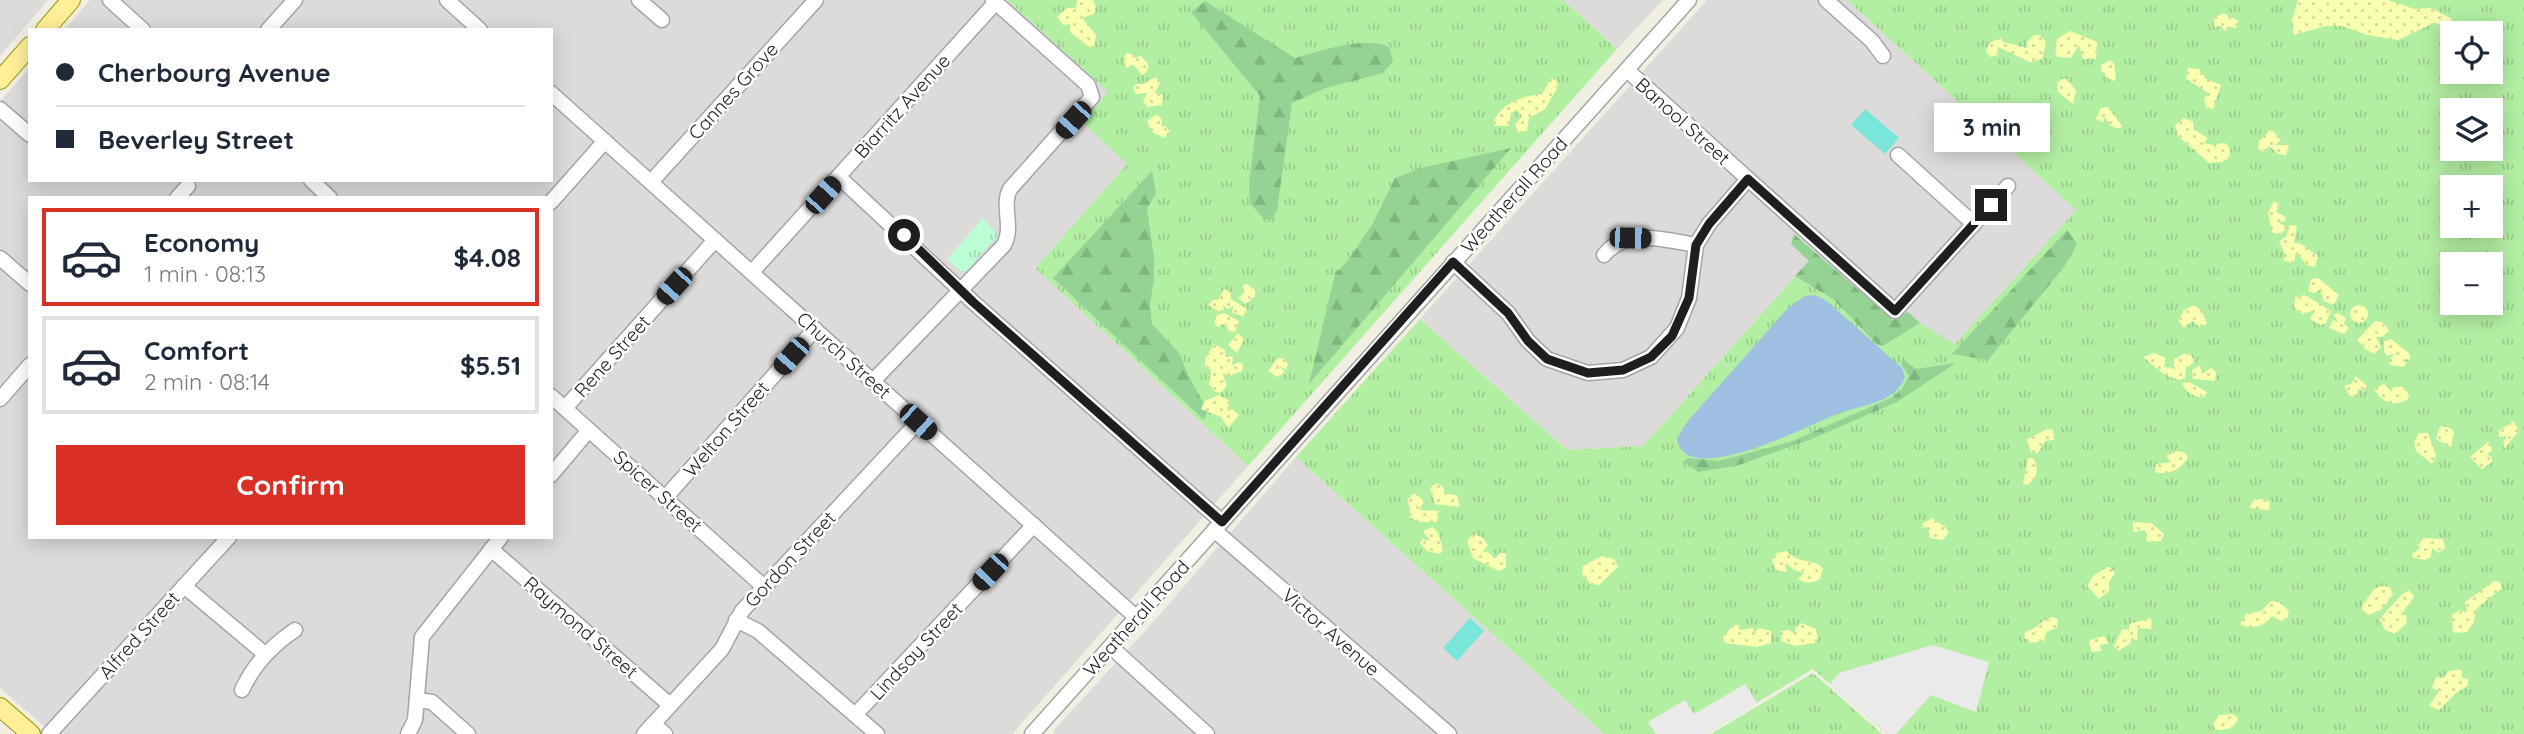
<!DOCTYPE html>
<html lang="en">
<head>
<meta charset="utf-8">
<style>
  body { margin:0; font-family:Quicksand,sans-serif; background:#f6f6f7; color:#1f2937; height:100vh; display:flex; flex-direction:column; font-size:26px; white-space:nowrap }
  * { box-sizing:border-box; margin:0 }
  p { font-size:23px; color:#747a83 }
  .icon { flex:none; width:38px; height:38px; fill:none; stroke:currentColor; stroke-width:2; stroke-linecap:round; stroke-linejoin:round }
  .map { position:relative; flex:1; overflow:hidden }
  .drawer { position:absolute; left:28px; top:196px; width:525px; height:343px; display:flex; flex-direction:column; background:#fff; border-radius:0px; box-shadow:0 4px 18px #0003 }
  .drawer>* { flex:none }
  .top-card { position:absolute; left:28px; top:28px; width:525px; height:154px; border-radius:0px; box-shadow:0 4px 18px #0003; display:grid; align-content:center; height:154px; padding:0 28px; background:#fff }
  .buttons { position:absolute; left:2440px; top:21px; display:grid; gap:14px }
  .buttons a { display:grid; place-items:center; width:63px; height:63px; border-radius:0px; background:#fff; box-shadow:0 4px 18px #0003; font-size:35px }
  .end { position:absolute; width:32px; height:32px; margin:-16px; border:9px solid #1e1e1e; background:#fff; box-shadow:0 0 0 4px #fff }
  .from { border-radius:50% }
  .bubble { position:absolute; height:49px; border-radius:0px; background:#fff; box-shadow:0 4px 18px #0003; font-size:23px; font-weight:700; line-height:49px; text-align:center }
  .car { position:absolute; width:21px; height:42px; margin:-21px -10px; border-radius:9px; box-shadow:0 0 5px 2px #0007; background:linear-gradient(#222 24%,#8ab4d8 0 40%,#222 0 76%,#8ab4d8 0 86%,#222 0) }
  .top-card b { display:flex; align-items:center; gap:24px; height:66px; font-size:26px }
  .top-card b+b { border-top:2px solid #e0e1e3 }
  .top-card i { width:18px; height:18px; background:#1f2937 }
  ul { padding:12px 0 0; list-style:none }
  li { display:flex; align-items:center; gap:21px; height:98px; margin:0 14px 10px; padding:0 14px; border:4px solid #e0e1e3; border-radius:0px }
  li div { flex:1 }
  li b { display:block; font-size:26px }
  li em { font-style:normal; font-weight:700 }
  li.current { border-color:#d93025 }
  li>.icon { width:63px; height:63px; stroke-width:1.5 }
  .action { display:flex; gap:14px; margin-top:auto; padding:14px 28px }
  .action a { flex:1; height:80px; border-radius:0px; background:#d93025; color:#fff; font-size:28px; font-weight:700; line-height:80px; text-align:center }
  .map>svg:first-child { display:block }
</style>
</head>
<body>
<div class="map">
<svg width="2524" height="734" viewBox="0 0 2524 734">
  <defs>
    <pattern id="grass-tufts" width="24" height="20" patternUnits="userSpaceOnUse" patternTransform="scale(1.75)"><rect width="24" height="20" fill="#b3efa3"/><path d="M3 7l-1-3M5 7V3M7 7l1-3M15 17l-1-3M17 17v-4M19 17l1-3" fill="none" stroke="#9acc8c"/></pattern>
    <pattern id="forest-firs" width="22" height="20" patternUnits="userSpaceOnUse" patternTransform="scale(1.75)"><rect width="22" height="20" fill="#94d393"/><path d="M5 1l3.5 6h-7zM16 11l3.5 6h-7z" fill="#7fb57e"/></pattern>
    <pattern id="sand-dots" width="8" height="8" patternUnits="userSpaceOnUse" patternTransform="scale(1.75)"><rect width="8" height="8" fill="#f9ffb1"/><path d="M2 2h.1M6 6h.1" fill="none" stroke="#d5da98" stroke-width="1.8" stroke-linecap="round"/></pattern>
    <pattern id="park-tufts" width="24" height="20" patternUnits="userSpaceOnUse" patternTransform="scale(1.75)"><rect width="24" height="20" fill="#bbfed3"/><path d="M3 7l-1-3M5 7V3M7 7l1-3M15 17l-1-3M17 17v-4M19 17l1-3" fill="none" stroke="#a0d9b5"/></pattern>
  </defs>
  <rect width="100%" height="100%" fill="#f0efe2"/>
  <!-- residential -->
  <g fill="#dcdbda" fill-rule="evenodd">
    <polygon points="0,0 48,0 0,56"/>
    <path d="M90 0H1007L1108 92 1127 164 1035 268 1248 466 1012 734H53L0 688V101L30 68V180H551V30H64ZM30 198H551V537H30Z"/>
    <polygon points="1563,0 1663,0 1617,49"/>
    <polygon points="1707,0 1847,0 2077,210 1955,345 1920,323 1908,312 1893,320 1854,288 1809,261 1643,446 1567,450 1420,319"/>
    <polygon points="1296,457 1604,734 1055,734 1053,731 1147,629"/>
  </g>
  <!-- grass -->
  <g fill="url(#grass-tufts)" fill-rule="evenodd">
    <polygon points="1007,0 1563,0 1617,49 1248,466 1035,268 1127,164 1082,122 1108,92"/>
    <path d="M1847 0H2524V734H1887L1813 669 1705 734H1604L1296 457 1420 319 1567 450 1643 446 1809 261 1854 288 1893 320 1908 312 1920 323 1955 344 2076 210ZM2452 33H2490V72H2452ZM2452 110H2490V149H2452ZM2452 187H2490V226H2452ZM2452 264H2490V303H2452Z"/>
    <polygon points="1813,673 1882,734 1711,734"/>
  </g>
  <!-- forest -->
  <g fill="url(#forest-firs)">
    <path d="M1205 1 1295 58C1319 51 1365 36 1389 47L1393 61 1383 73 1326 88 1292 103 1277 211 1271 220 1264 219 1250 203 1249 183 1260 96 1191 12Z"/>
    <polygon points="1511,148 1309,384 1335,274 1349,259 1373,223 1395,178 1421,168"/>
    <polygon points="1152,171 1156,193 1147,209 1154,257 1154,280 1150,304 1152,324 1180,354 1187,373 1208,411 1204,420 1053,278"/>
    <polygon points="2067,230 2077,244 2064,267 1988,360 1952,354"/>
    <polygon points="1794,234 1893,320 1908,312 1920,323 1883,346 1877,344 1833,299 1795,276 1809,261 1791,244"/>
    <polygon points="1904,360 1916,369 1956,363 1897,402 1814,438 1739,465 1698,472 1683,461 1689,458 1718,461 1790,442 1893,397 1902,389 1909,376 1901,364"/>
  </g>
  <!-- sand -->
  <g fill="url(#sand-dots)">
    <polygon points="1077,0 1092,0 1096,5 1094,14 1082,18 1096,35 1094,46 1089,47 1070,32 1070,24 1063,25 1057,17 1067,8 1076,8"/>
    <polygon points="2298,0 2388,0 2414,9 2431,8 2452,19 2453,26 2434,23 2398,40 2367,35 2342,26 2325,26 2294,35 2292,20"/>
    <polygon points="2223,13 2239,21 2236,28 2227,26 2225,32 2221,26 2214,27 2214,18"/>
    <polygon points="2070,31 2097,42 2096,59 2083,59 2079,45 2071,58 2058,57 2055,54 2057,39"/>
    <polygon points="2034,35 2040,35 2046,42 2042,59 2030,62 1998,47 1997,55 1990,57 1986,51 1989,44 2000,37 2003,42 2027,48 2027,42"/>
    <polygon points="1127,53 1132,54 1133,58 1141,56 1149,65 1146,73 1142,75 1134,65 1127,68 1123,59"/>
    <polygon points="2110,60 2114,64 2116,79 2112,82 2102,72 2101,65"/>
    <polygon points="2188,68 2199,69 2206,79 2221,85 2213,109 2207,109 2204,98 2210,94 2186,79"/>
    <polygon points="1156,77 1160,83 1155,93 1163,95 1162,105 1148,107 1143,102 1147,93 1136,94 1133,88 1136,84 1143,84"/>
    <path d="M1551 78 1557 81 1558 87 1545 109 1529 118 1527 131 1518 132 1515 125 1522 116 1517 110 1511 113 1509 126H1496L1493 123C1501 103 1522 96 1542 94Z"/>
    <polygon points="2062,79 2067,79 2076,91 2073,104 2058,92 2057,83"/>
    <polygon points="2108,107 2122,126 2119,129 2111,126 2105,117 2103,122 2096,119 2101,108"/>
    <polygon points="1157,114 1162,120 1162,127 1165,126 1170,131 1164,138 1152,132 1147,121"/>
    <polygon points="2184,118 2194,122 2193,129 2208,138 2204,143 2213,145 2216,149 2216,144 2225,143 2230,148 2230,157 2222,162 2209,163 2178,136 2175,125"/>
    <polygon points="2271,129 2281,140 2275,145 2289,145 2286,155 2278,154 2269,146 2263,152 2258,149 2259,141"/>
    <polygon points="2274,201 2280,205 2276,212 2286,217 2284,222 2279,222 2287,228 2279,235 2272,232 2268,213"/>
    <polygon points="2290,225 2297,226 2294,243 2301,244 2318,256 2315,267 2306,265 2296,251 2294,263 2284,261 2285,254 2279,241 2286,237"/>
    <polygon points="2318,278 2339,295 2334,305 2324,301 2320,290 2314,293 2308,291 2311,279"/>
    <polygon points="1247,284 1255,290 1255,296 1246,304 1238,298 1244,293 1243,285"/>
    <polygon points="1224,289 1230,290 1231,299 1247,309 1243,316 1232,313 1233,306 1228,309 1223,305 1224,309 1220,312 1208,305 1213,300 1218,300"/>
    <polygon points="2305,295 2331,311 2326,323 2321,325 2310,319 2315,310 2302,314 2294,307 2295,297"/>
    <polygon points="2194,305 2201,310 2207,324 2200,327 2193,321 2184,328 2178,320 2184,310"/>
    <circle cx="2359" cy="314" r="9"/>
    <polygon points="1224,313 1239,321 1235,332 1229,331 1225,323 1219,327 1214,323 1217,315"/>
    <polygon points="2338,313 2346,318 2344,324 2349,328 2344,334 2329,328 2333,320 2338,322 2333,315"/>
    <polygon points="2375,321 2384,323 2389,331 2382,337 2376,337 2381,347 2374,354 2363,348 2366,342 2362,345 2357,340"/>
    <polygon points="1238,333 1244,339 1237,353 1228,345"/>
    <polygon points="2391,339 2410,354 2410,360 2405,359 2407,363 2403,367 2390,365 2389,361 2394,354 2387,356 2384,352 2384,341"/>
    <polygon points="1214,344 1225,350 1226,357 1233,356 1232,365 1240,362 1243,365 1242,371 1229,376 1222,373 1227,385 1221,393 1214,391 1209,384 1211,370 1205,365 1205,358"/>
    <polygon points="2188,352 2195,361 2186,369 2185,378 2179,380 2165,375 2143,357 2154,353 2166,358 2164,367 2174,368 2174,359"/>
    <polygon points="1278,358 1285,359 1288,364 1286,369 1280,367 1285,372 1277,377 1268,371"/>
    <polygon points="2201,365 2202,374 2211,368 2216,372 2215,381 2193,379 2192,370"/>
    <polygon points="2356,376 2367,386 2363,391 2358,389 2357,396 2350,396 2344,386 2351,384"/>
    <path d="M2187 381 2207 392 2204 397C2196 399 2185 391 2182 384Z"/>
    <path d="M2384 384 2392 392 2393 387H2403L2409 394 2408 399C2394 408 2381 402 2374 389Z"/>
    <polygon points="1219,395 1230,401 1227,411 1232,409 1239,415 1228,428 1221,417 1201,409 1205,401"/>
    <polygon points="2513,421 2519,430 2505,448 2502,445 2507,436 2499,437 2499,431"/>
    <polygon points="2440,426 2451,428 2454,433 2451,447 2436,439"/>
    <polygon points="2047,429 2053,430 2054,440 2045,441 2038,453 2031,453 2027,439"/>
    <polygon points="2419,433 2428,433 2436,455 2432,464 2416,451 2414,442"/>
    <polygon points="2489,441 2492,451 2487,454 2492,458 2492,462 2482,469 2470,457"/>
    <path d="M2176 451 2184 452 2188 457C2182 469 2168 476 2155 472L2156 464 2171 462 2166 456Z"/>
    <path d="M2028 458H2033C2039 468 2038 479 2027 485L2023 484Z"/>
    <polygon points="1437,483 1443,487 1445,494 1457,495 1460,507 1435,504 1430,488"/>
    <polygon points="1414,493 1424,501 1419,510 1439,511 1437,522 1419,522 1409,517 1410,508 1407,500"/>
    <polygon points="2264,499 2270,502 2269,510 2249,508 2254,500"/>
    <polygon points="1932,518 1945,527 1949,533 1942,540 1930,538 1928,527 1924,528 1922,524"/>
    <polygon points="2133,522 2151,523 2164,534 2161,541 2147,542 2145,530 2133,532"/>
    <polygon points="1433,527 1438,532 1443,550 1440,554 1427,551 1420,543 1423,539 1430,541 1423,531"/>
    <polygon points="1473,534 1482,537 1488,545 1482,553 1487,551 1495,559 1500,553 1506,553 1506,568 1499,571 1473,558 1467,541"/>
    <polygon points="2424,538 2443,539 2445,548 2439,553 2432,548 2431,557 2425,560 2413,558 2412,554 2420,548 2418,544"/>
    <path d="M1787 551C1798 565 1812 557 1823 568L1820 579C1813 583 1805 584 1798 579L1804 573 1794 570 1787 564 1785 565 1787 572 1776 570 1772 560 1777 553Z"/>
    <polygon points="1602,556 1614,559 1618,567 1599,585 1591,584 1582,574 1583,566"/>
    <polygon points="2109,566 2115,573 2109,582 2109,591 2099,599 2087,586 2093,576"/>
    <polygon points="2494,581 2500,582 2502,588 2476,609 2474,622 2467,632 2453,633 2452,615 2460,610 2467,613 2465,602"/>
    <polygon points="2381,586 2390,587 2393,595 2381,610 2368,615 2361,608 2374,589"/>
    <path d="M2410 590 2414 597 2401 615H2406L2407 623 2395 634 2385 630 2380 620C2386 610 2395 603 2402 594Z"/>
    <path d="M2271 601C2279 600 2285 606 2289 612L2287 619 2281 621 2272 616C2266 627 2248 630 2240 624L2246 614 2261 611Z"/>
    <path d="M2053 617 2058 619 2057 628 2046 632 2044 641 2031 643 2024 638 2025 632C2039 628 2042 619 2053 617Z"/>
    <polygon points="2151,618 2152,629 2138,628 2137,640 2131,638 2130,644 2118,651 2114,646 2122,629 2129,630 2129,624"/>
    <polygon points="1801,623 1816,629 1818,639 1815,643 1795,646 1781,641 1781,631 1790,630 1795,635 1795,629"/>
    <polygon points="1733,625 1738,625 1740,630 1753,628 1754,633 1759,628 1771,631 1771,643 1757,647 1725,643 1723,637"/>
    <polygon points="2104,636 2109,643 2100,645 2101,651 2093,652 2089,648 2090,640"/>
    <polygon points="2462,669 2462,678 2468,679 2468,686 2457,692 2439,710 2429,706 2439,691 2432,688 2436,677 2443,678 2449,671"/>
    <path d="M2233 714 2238 718C2236 728 2223 732 2215 729L2213 724 2219 715Z"/>
  </g>
  <!-- park -->
  <polygon fill="url(#park-tufts)" points="983,218 998,235 966,271 960,271 947,259"/>
  <!-- pitch -->
  <g fill="#79e6da">
    <polygon points="1865,109 1899,138 1885,154 1851,125"/>
    <polygon points="1470,618 1484,631 1457,661 1443,648"/>
  </g>
  <!-- parking -->
  <g fill="#eaeaea">
    <polygon points="1933,645 1989,662 1976,712 1931,695 1896,734 1887,734 1830,684 1839,673"/>
    <polygon points="1745,684 1757,703 1705,734 1656,734 1648,722 1685,700 1694,714"/>
  </g>
  <!-- water -->
  <path fill="#9fc0e1" d="M1816 295 1828 302 1902 368 1905 377C1896 404 1859 405 1837 414 1813 423 1683 492 1677 438L1687 422 1788 308 1805 296Z"/>
  <g fill="none" stroke-linecap="round" stroke-linejoin="round">
    <defs>
      <g id="minor">
        <polyline points="110,0 143,30"/>
        <polyline points="447,0 480,30"/>
        <polyline points="639,0 662,20"/>
        <polyline points="1826,0 1872,41 1883,56"/>
        <polyline points="268,30 295,0"/>
        <polyline points="1627,70 1895,311 2008,186"/>
        <polyline points="551,93 1137,618"/>
        <polyline points="0,109 30,135"/>
        <polyline points="1898,155 1974,224"/>
        <polyline points="839,177 973,302 1221,521"/>
        <polyline points="311,180 330,198"/>
        <polyline points="651,182 816,0"/>
        <polyline points="177,198 188,186"/>
        <polyline points="551,202 605,141"/>
        <path d="M1604 255C1626 227 1666 240 1696 245"/>
        <polyline points="0,258 30,284"/>
        <polyline points="1453,262 1508,313 1528,341 1547,359 1588,373 1623,370 1651,357 1677,328 1689,298 1696,245 1709,224 1748,179"/>
        <polyline points="752,272 996,2"/>
        <path d="M873 381 1004 245C1014 227 1001 206 1010 189L1092 97 1088 85 993 0"/>
        <polyline points="551,396 764,587"/>
        <polyline points="0,399 30,365"/>
        <polyline points="565,408 715,240"/>
        <polyline points="551,475 589,430"/>
        <polyline points="665,498 815,329"/>
        <polyline points="1214,530 1449,734"/>
        <polyline points="491,549 670,705"/>
        <polyline points="184,586 265,654"/>
        <polyline points="736,620 758,631 877,734"/>
        <polyline points="1111,647 1207,734"/>
        <path d="M242 690C254 664 271 646 295 630"/>
        <polyline points="417,700 432,702 468,734"/>
        <polyline points="855,715 1034,525"/>
        <polyline points="653,724 665,734"/>
        <polyline points="49,734 229,537"/>
        <polyline points="408,734 415,720 422,637 501,537"/>
        <polyline points="644,734 722,649 742,611 918,422"/>
        <polyline points="1032,734 1689,0"/>
      </g>
      <g id="major">
        <polyline points="45,30 71,0"/>
        <polyline points="0,80 30,46"/>
        <polyline points="0,707 31,734"/>
      </g>
    </defs>
    <!-- minor casing -->
    <use href="#minor" stroke="#a5a5a5" stroke-width="17"/>
    <!-- major casing -->
    <use href="#major" stroke="#978f00" stroke-width="20"/>
    <!-- minor -->
    <use href="#minor" stroke="#fff" stroke-width="14"/>
    <!-- major -->
    <use href="#major" stroke="#ffef98" stroke-width="18"/>
  </g>
  <g fill="none" stroke-linecap="round" stroke-linejoin="round">
    <!-- route -->
    <polyline stroke="#1e1e1e" stroke-width="9" points="904,235 973,302 1222,522 1453,262 1508,313 1528,341 1547,359 1588,373 1623,370 1651,357 1672,336 1689,298 1696,245 1709,224 1748,179 1895,311 1991,205"/>
  </g>
  <g text-anchor="middle" stroke-width="5" stroke-linejoin="round" paint-order="stroke">
    <!-- street labels -->
    <g font-size="19" fill="#1e1e1e" stroke="#fff">
      <text transform="translate(733 91) rotate(-48)" y="7">Cannes Grove</text>
      <text transform="translate(902 106) rotate(-48)" y="7">Biarritz Avenue</text>
      <text transform="translate(1683 121) rotate(42)" y="7">Banool Street</text>
      <text transform="translate(1514 195) rotate(-48)" y="7">Weatherall Road</text>
      <text transform="translate(844 355) rotate(42)" y="7">Church Street</text>
      <text transform="translate(612 356) rotate(-48)" y="7">Rene Street</text>
      <text transform="translate(726 429) rotate(-49)" y="7">Welton Street</text>
      <text transform="translate(658 491) rotate(42)" y="7">Spicer Street</text>
      <text transform="translate(790 559) rotate(-47)" y="7">Gordon Street</text>
      <text transform="translate(1136 618) rotate(-48)" y="7">Weatherall Road</text>
      <text transform="translate(581 627) rotate(41)" y="7">Raymond Street</text>
      <text transform="translate(1331 632) rotate(41)" y="7">Victor Avenue</text>
      <text transform="translate(139 635) rotate(-48)" y="7">Alfred Street</text>
      <text transform="translate(916 651) rotate(-47)" y="7">Lindsay Street</text>
    </g>
  </g>
</svg>
<div class="buttons">
<a><svg class="icon" aria-label="locate" viewBox="0 0 24 24"><circle cx="12" cy="12" r="6"/><path d="M12 2v4M12 18v4M2 12h4M18 12h4"/></svg></a>
<a><svg class="icon" aria-label="layers" viewBox="0 0 24 24"><path d="M12 4l9 5-9 5-9-5zM3 14l9 5 9-5"/></svg></a>
<a>+</a>
<a>−</a>
</div>
<i class="end from" style="left:904px;top:235px"></i>
<i class="end" style="left:1991px;top:205px"></i>
<div class="bubble" style="left:1934px;top:103px;width:116px">3 min</div>
<i class="car" style="left:1073px;top:120px;rotate:222deg"></i>
<i class="car" style="left:823px;top:195px;rotate:42deg"></i>
<i class="car" style="left:1630px;top:238px;rotate:91deg"></i>
<i class="car" style="left:674px;top:286px;rotate:222deg"></i>
<i class="car" style="left:791px;top:356px;rotate:221deg"></i>
<i class="car" style="left:918px;top:422px;rotate:132deg"></i>
<i class="car" style="left:990px;top:572px;rotate:223deg"></i>
<div class="top-card">
<b><i class="from"></i>Cherbourg Avenue</b>
<b><i></i>Beverley Street</b>
</div>
<section class="drawer">
<ul>
<li class="current"><svg class="icon" aria-label="car" viewBox="0 0 24 24"><path d="M5 17H2v-5l4-1 3-4h7l3 4 3 1v5h-3M9 17h6M6 11h13"/><circle cx="7" cy="17" r="2"/><circle cx="17" cy="17" r="2"/></svg><div><b>Economy</b><p>1 min · 08:13</p></div><em>$4.08</em></li>
<li><svg class="icon" aria-label="car" viewBox="0 0 24 24"><path d="M5 17H2v-5l4-1 3-4h7l3 4 3 1v5h-3M9 17h6M6 11h13"/><circle cx="7" cy="17" r="2"/><circle cx="17" cy="17" r="2"/></svg><div><b>Comfort</b><p>2 min · 08:14</p></div><em>$5.51</em></li>
</ul>
<div class="action"><a>Confirm</a></div>
</section>
</div>
</body>
</html>
